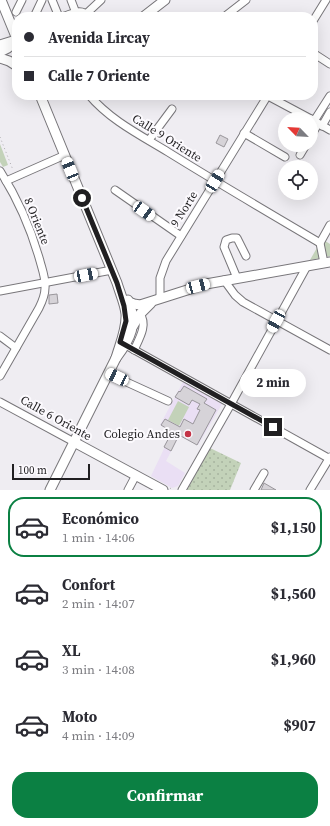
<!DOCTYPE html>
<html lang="es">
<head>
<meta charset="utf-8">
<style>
  body { margin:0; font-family:"Source Serif 4",serif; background:#f2f2f3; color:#2b2b33; height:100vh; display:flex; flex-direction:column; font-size:15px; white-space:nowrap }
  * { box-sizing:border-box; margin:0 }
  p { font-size:13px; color:#7c7c81 }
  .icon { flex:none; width:22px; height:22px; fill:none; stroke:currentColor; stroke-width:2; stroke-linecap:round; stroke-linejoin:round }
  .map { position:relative; height:490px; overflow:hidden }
  .sheet { display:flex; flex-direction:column; background:#fff; flex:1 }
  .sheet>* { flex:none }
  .top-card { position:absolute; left:12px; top:12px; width:306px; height:88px; border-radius:16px; box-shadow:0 4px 16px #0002; display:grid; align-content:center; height:88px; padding:0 12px; background:#fff }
  .needle { width:26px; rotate:295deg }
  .fabs { position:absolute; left:278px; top:112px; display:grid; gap:8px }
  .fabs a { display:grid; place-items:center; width:40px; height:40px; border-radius:50%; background:#fff; box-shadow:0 4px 16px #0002; font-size:20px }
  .scale { position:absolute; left:12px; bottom:10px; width:78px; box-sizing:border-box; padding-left:4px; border:2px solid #201f21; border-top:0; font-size:11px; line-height:14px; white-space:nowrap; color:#201f21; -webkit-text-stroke:3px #fcfafe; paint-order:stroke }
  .end { position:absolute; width:18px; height:18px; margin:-9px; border:5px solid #201f21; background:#fff; box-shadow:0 0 0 2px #fff }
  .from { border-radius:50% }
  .bubble { position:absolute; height:28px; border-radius:14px; background:#fff; box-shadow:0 4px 16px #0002; font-size:13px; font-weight:700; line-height:28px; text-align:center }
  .car { position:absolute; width:12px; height:24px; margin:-12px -6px; border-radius:5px; box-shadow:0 0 3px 1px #0007; background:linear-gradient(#fff 24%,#345 0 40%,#fff 0 76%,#345 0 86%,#fff 0) }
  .top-card b { display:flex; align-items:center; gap:14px; height:38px; font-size:15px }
  .top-card b+b { border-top:1px solid #e1e1e2 }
  .top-card i { width:10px; height:10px; background:#2b2b33 }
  ul { padding:7px 0 0; list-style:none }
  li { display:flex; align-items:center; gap:12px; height:60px; margin:0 8px 6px; padding:0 4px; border:2px solid transparent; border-radius:16px }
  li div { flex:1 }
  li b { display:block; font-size:15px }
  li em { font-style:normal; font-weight:700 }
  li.current { border-color:#0b8043 }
  li>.icon { width:36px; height:36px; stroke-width:1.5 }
  .action { display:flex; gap:8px; margin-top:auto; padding:8px 12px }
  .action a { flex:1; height:46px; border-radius:16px; background:#0b8043; color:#fff; font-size:16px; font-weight:700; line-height:46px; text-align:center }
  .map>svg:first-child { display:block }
</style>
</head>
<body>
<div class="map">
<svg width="330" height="490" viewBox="0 0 330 490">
  <defs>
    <pattern id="grass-dots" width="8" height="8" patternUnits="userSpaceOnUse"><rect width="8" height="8" fill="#c3d2b9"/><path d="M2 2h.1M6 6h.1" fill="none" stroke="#a7b49f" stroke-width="1.8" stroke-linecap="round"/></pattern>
  </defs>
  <rect width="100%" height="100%" fill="#efedf2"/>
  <!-- education -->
  <polygon fill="#eadff4" points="183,382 222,404 198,445 179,436 166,461 185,473 178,486 172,488 151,476 172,432 160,425"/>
  <!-- grass -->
  <polygon fill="url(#grass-dots)" points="210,448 241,463 230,490 187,490"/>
  <!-- green -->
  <g fill="#c3d2b9">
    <polygon points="0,144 8,165 3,167 0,162"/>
    <polygon points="322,239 330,244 330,256 310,260"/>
    <polygon points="178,401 189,407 179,426 168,420"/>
  </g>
  <!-- building -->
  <g fill="#d6d3d8" stroke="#99969b">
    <polygon points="220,135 228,139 224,147 216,143"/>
    <polygon points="57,294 58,303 49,304 49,295"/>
    <polygon points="184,386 207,399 204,403 216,410 197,445 179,435 171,451 164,447 172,432 161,425 165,419 180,427 184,419 193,424 200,410 197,409 200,404 192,400 189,405 175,397 179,391 180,392"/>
    <polygon points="264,483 276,490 261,490"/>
  </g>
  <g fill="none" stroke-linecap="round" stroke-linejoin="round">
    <defs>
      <g id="minor">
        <polyline points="52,0 59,17"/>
        <polyline points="71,0 76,13"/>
        <polyline points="16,12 22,0"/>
        <polyline points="86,14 101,0"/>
        <polyline points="34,17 42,0"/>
        <polyline points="224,17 246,0"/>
        <polyline points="313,21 326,0"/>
        <polyline points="313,53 330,64"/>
        <path d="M89 95C110 120 140 135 168 152 218 183 269 213 320 243"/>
        <polyline points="266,95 311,119"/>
        <polyline points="311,119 330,130"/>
        <polyline points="314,121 330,96"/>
        <polyline points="322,126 330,112"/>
        <polyline points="244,133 285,157"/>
        <polyline points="311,136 318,124"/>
        <polyline points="149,140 172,109"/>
        <polyline points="300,155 306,145"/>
        <path d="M0 171C18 199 31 229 40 261 42 269 46 279 45 288 45 295 42 302 39 308L0 376"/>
        <polyline points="6,181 65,155"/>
        <polyline points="115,190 181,236"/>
        <polyline points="324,263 320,243 330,225"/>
        <polyline points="237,278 224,247 226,240 232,238 237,238 246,256"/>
        <polyline points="224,280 235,295 243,302 330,350"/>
        <polyline points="0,291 112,270"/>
        <polyline points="160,298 160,278 166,261 268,95"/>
        <polyline points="0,336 16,348"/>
        <polyline points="122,343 330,459"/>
        <path d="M134 350C139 339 148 325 140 314"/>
        <polyline points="109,374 168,401"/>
        <polyline points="0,402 74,442"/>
        <polyline points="128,490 136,475"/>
        <polyline points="182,490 231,404 307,266"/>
        <polyline points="254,490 264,473"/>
        <polyline points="310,490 330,457"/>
      </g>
      <g id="major">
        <polyline points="1,0 17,39"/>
        <path d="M65 17C74 14 81 9 88 17"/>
        <polyline points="143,17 165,0"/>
        <polyline points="0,45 16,40"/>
        <polyline points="0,52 8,48 17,40"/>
        <polyline points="0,58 9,61 17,66"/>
        <path d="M40 95 117 283C120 293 125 304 126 314 127 329 120 344 116 358"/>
        <polyline points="126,301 134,304 140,305 206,284 330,262"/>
        <polyline points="133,326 140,314 151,303"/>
        <polyline points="74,442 163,490"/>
        <path d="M50 490 116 358C131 338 138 324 128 300"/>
      </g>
    </defs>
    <!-- minor casing -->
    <use href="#minor" stroke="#78767a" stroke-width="9"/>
    <!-- major casing -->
    <use href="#major" stroke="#78767a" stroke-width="11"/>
    <!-- path -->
    <g stroke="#aeacb0" stroke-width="1" stroke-dasharray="1 3" stroke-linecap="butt">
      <polyline points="0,137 13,170"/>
      <polyline points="170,488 173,490"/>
    </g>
    <!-- minor -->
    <use href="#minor" stroke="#fff" stroke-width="7"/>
    <!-- major -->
    <use href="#major" stroke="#fff" stroke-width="9"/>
  </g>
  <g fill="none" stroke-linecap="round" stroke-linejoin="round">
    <!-- route -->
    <polyline stroke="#201f21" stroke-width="5" points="82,198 117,283 124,306 126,321 120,342 273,427"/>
  </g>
  <!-- markers -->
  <circle fill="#c43347" stroke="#fcfafe" stroke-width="1.5" cx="188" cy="434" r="4"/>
  <g text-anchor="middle" stroke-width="4" stroke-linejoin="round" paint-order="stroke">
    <!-- street labels -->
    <g font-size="12" fill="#201f21" stroke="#fcfafe">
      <text transform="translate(167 138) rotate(32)" y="4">Calle 9 Oriente</text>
      <text transform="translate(184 209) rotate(-58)" y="4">9 Norte</text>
      <text transform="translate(37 221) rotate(68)" y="4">8 Oriente</text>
      <text transform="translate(56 418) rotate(29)" y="4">Calle 6 Oriente</text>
    </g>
    <!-- poi labels -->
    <g font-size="12" fill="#201f21" stroke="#fcfafe" text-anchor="end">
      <text x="180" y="438">Colegio Andes</text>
    </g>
  </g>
</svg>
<div class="fabs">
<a><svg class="needle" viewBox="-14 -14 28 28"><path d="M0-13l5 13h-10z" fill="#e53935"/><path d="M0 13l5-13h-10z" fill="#7c7c81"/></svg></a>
<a><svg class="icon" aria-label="locate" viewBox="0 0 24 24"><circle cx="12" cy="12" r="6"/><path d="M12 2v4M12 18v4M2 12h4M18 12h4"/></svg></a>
</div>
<div class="scale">100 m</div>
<i class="end from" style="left:82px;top:198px"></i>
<i class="end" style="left:273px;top:427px"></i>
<div class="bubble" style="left:240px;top:369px;width:66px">2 min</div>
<i class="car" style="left:70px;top:169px;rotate:338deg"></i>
<i class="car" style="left:215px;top:181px;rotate:31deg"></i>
<i class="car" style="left:144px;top:211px;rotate:125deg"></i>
<i class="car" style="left:86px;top:275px;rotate:79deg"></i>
<i class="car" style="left:198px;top:286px;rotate:75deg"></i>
<i class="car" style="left:276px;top:321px;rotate:209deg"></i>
<i class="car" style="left:117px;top:377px;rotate:295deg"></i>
<div class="top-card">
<b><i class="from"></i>Avenida Lircay</b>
<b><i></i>Calle 7 Oriente</b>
</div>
</div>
<section class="sheet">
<ul>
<li class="current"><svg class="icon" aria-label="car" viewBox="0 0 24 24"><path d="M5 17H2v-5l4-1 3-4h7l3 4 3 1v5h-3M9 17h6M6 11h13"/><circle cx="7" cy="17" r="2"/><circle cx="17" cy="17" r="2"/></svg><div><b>Económico</b><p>1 min · 14:06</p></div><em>$1,150</em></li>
<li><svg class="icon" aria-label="car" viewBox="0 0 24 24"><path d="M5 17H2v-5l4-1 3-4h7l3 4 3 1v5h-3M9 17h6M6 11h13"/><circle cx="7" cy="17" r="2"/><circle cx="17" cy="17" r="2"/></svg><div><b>Confort</b><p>2 min · 14:07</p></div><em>$1,560</em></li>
<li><svg class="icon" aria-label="car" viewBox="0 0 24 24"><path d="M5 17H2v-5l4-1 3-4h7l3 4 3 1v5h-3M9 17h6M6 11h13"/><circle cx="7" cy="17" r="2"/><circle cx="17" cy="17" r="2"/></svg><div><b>XL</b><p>3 min · 14:08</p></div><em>$1,960</em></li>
<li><svg class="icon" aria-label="car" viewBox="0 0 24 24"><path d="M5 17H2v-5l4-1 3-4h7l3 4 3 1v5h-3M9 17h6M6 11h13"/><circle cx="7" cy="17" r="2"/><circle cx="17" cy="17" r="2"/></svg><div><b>Moto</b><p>4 min · 14:09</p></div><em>$907</em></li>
</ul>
<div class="action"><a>Confirmar</a></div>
</section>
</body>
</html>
